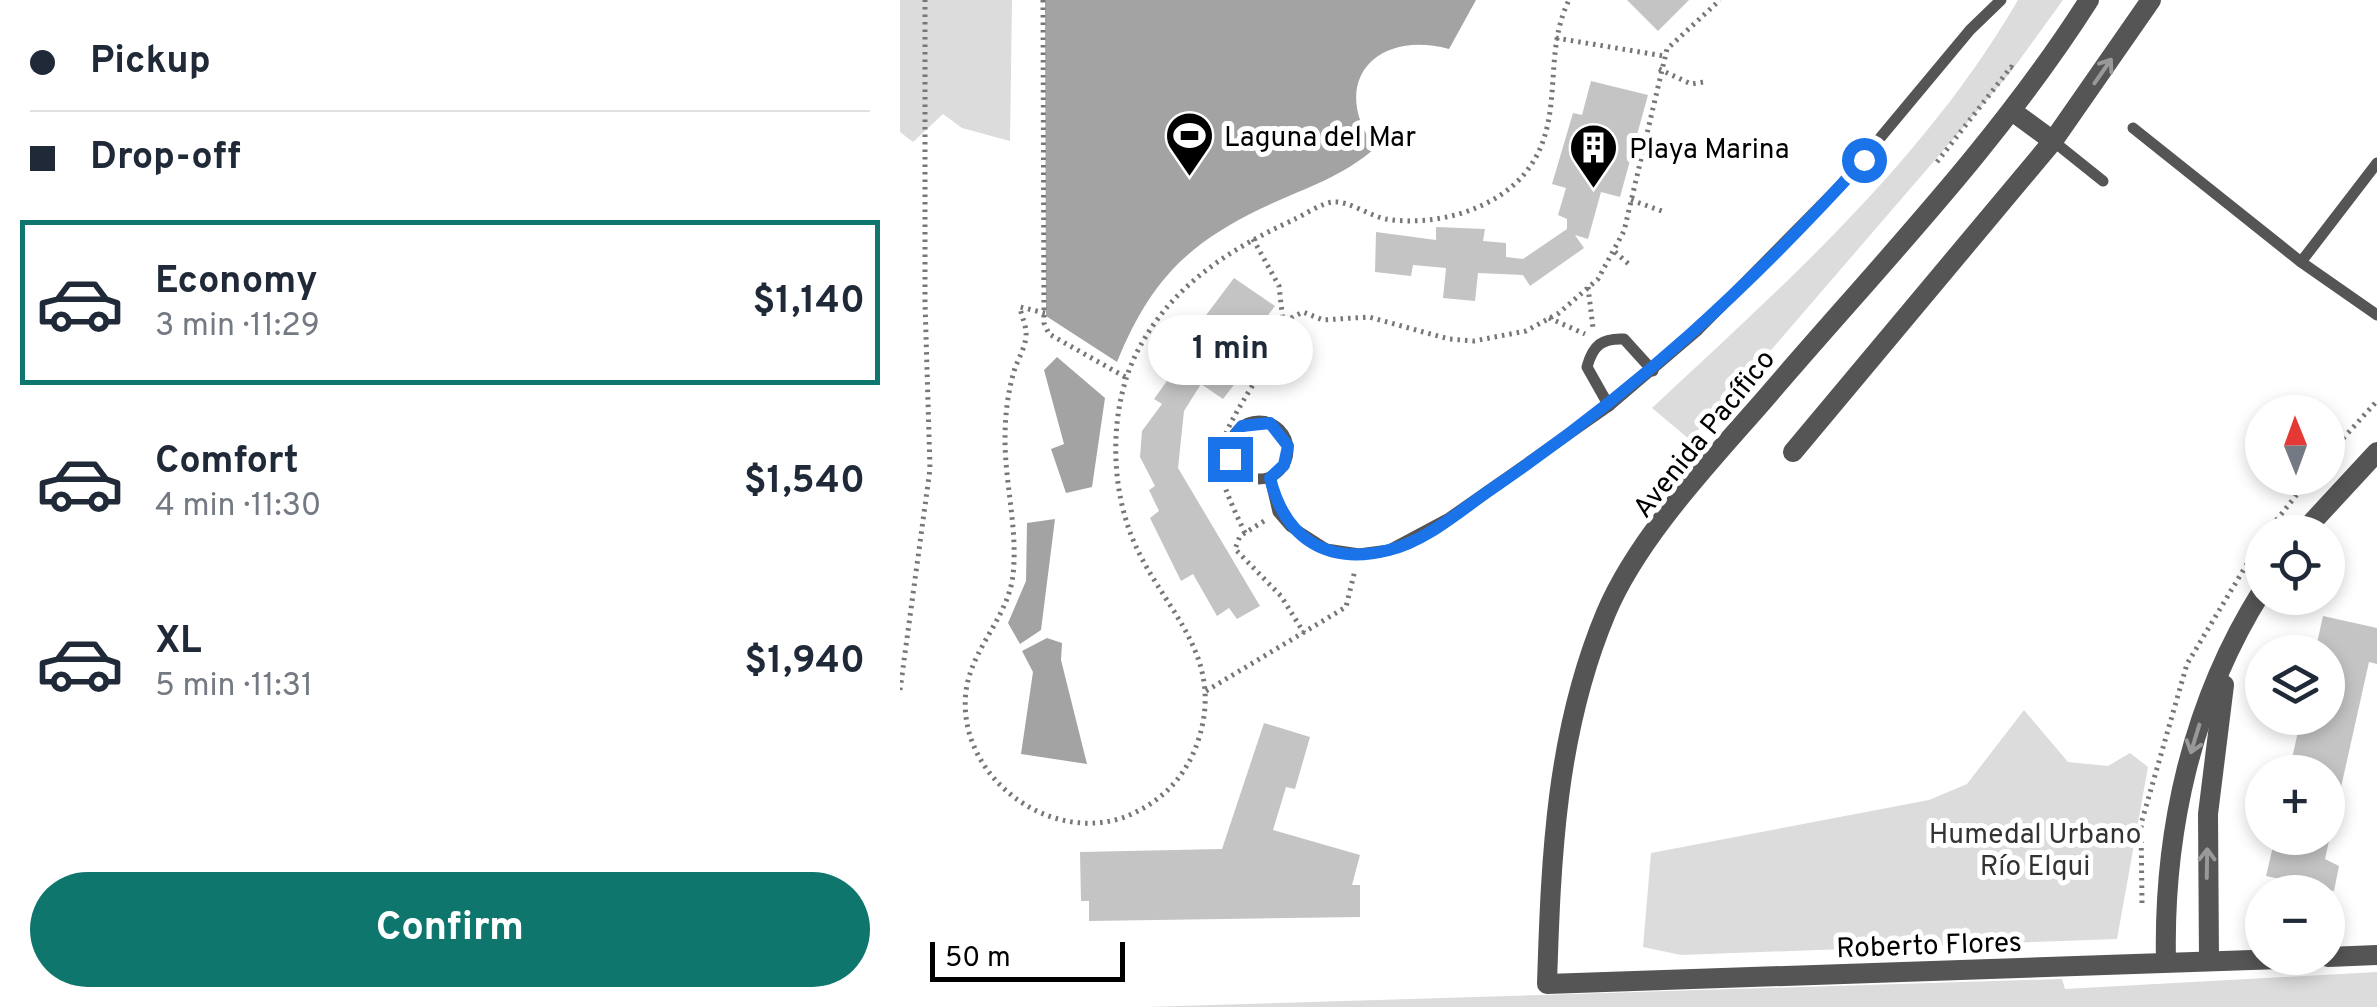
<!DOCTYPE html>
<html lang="en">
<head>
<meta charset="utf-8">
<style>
  body { margin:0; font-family:Overpass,sans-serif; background:#f6f6f7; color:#1f2937; height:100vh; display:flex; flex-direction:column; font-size:38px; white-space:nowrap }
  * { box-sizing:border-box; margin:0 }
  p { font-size:32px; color:#747a83 }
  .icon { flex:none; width:55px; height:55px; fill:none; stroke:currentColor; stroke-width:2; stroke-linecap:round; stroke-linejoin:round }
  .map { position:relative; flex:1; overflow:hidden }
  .drawer { display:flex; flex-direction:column; background:#fff; width:900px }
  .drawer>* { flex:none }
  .guide { display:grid; align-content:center; height:220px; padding:0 30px; background:#fff }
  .needle { width:65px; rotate:359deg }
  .fabs { position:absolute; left:1345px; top:395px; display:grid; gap:20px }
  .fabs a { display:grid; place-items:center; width:100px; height:100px; border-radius:50%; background:#fff; box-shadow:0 5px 15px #0003; font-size:50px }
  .scale { position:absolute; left:30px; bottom:25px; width:195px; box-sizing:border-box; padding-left:10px; border:5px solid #000; border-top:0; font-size:28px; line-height:35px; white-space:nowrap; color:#000; -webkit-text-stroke:8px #fff; paint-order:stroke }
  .end { position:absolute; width:45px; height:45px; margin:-22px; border:12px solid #1a73e8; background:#fff; box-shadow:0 0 0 5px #fff }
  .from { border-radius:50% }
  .bubble { position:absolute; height:70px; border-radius:35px; background:#fff; box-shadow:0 5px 15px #0003; font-size:32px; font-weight:700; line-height:70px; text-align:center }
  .guide b { display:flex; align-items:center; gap:35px; height:95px; font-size:38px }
  .guide b+b { border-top:2px solid #e0e1e3 }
  .guide i { width:25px; height:25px; background:#1f2937 }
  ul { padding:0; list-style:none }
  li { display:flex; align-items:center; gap:30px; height:165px; margin:0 20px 15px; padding:0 10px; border:5px solid transparent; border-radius:0px }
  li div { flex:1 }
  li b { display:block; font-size:38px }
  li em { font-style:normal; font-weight:700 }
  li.current { border-color:#0f766e }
  li>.icon { width:90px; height:90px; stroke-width:1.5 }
  .button { display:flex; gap:20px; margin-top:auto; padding:20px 30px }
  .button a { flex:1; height:115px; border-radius:60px; background:#0f766e; color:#fff; font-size:40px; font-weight:700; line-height:115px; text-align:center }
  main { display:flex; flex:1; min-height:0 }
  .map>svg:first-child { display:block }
</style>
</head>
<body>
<main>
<section class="drawer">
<div class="guide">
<b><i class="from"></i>Pickup</b>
<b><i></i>Drop-off</b>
</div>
<ul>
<li class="current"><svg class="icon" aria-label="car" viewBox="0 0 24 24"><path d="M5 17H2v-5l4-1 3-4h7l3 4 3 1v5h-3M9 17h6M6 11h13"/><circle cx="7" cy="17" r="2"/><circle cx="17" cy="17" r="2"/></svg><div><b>Economy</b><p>3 min · 11:29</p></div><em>$1,140</em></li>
<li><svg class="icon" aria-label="car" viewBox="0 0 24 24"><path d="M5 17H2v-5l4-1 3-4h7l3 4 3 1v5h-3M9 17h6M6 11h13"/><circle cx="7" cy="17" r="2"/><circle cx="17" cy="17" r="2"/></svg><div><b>Comfort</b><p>4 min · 11:30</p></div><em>$1,540</em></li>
<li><svg class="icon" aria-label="car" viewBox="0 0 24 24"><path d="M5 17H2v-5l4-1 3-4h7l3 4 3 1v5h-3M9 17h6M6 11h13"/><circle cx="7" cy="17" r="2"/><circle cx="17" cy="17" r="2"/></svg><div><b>XL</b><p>5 min · 11:31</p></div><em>$1,940</em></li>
</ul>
<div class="button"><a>Confirm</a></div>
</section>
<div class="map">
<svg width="1477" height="1007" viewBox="0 0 1477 1007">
  <rect width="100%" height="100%" fill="#fff"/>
  <!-- green -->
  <g fill="#dcdcdc">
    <polygon points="0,0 112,0 110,141 62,128 43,114 13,142 0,132"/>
    <path d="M1118 0H1163L1110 73 834 393 789 439 752 408C886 283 1025 160 1118 0Z"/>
    <polygon points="1124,710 1168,762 1208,766 1230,753 1248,767 1217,939 781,955 743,947 751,853 1029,800 1067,784"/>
    <polygon points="1477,972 1477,1007 246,1007 1162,979 1165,989"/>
  </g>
  <!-- water -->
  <g fill="#a3a3a3">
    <path d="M145 0H576L549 49C475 29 428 83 475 148 440 179 401 189 360 209 284 246 249 284 217 362L146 316Z"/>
    <polygon points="157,357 205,398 192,487 166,493 151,449 164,444 144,370"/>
    <polygon points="155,519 141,630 120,644 108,623 126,581 127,523"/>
    <polygon points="147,638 162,643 161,660 187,764 121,754 133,672 122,651"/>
  </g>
  <!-- building -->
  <g fill="#c4c4c4">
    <polygon points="727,0 789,0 758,31"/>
    <polygon points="691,81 748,95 720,197 701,192 688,239 675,235 684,248 630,286 623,275 578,273 575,301 543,298 546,268 513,265 511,276 475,272 476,232 536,240 536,227 585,229 583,241 606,243 606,257 623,259 667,229 667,219 658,215 666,188 652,184 673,113 682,115"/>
    <polygon points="334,278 375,306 351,337 341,331 321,362 340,377 323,399 301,384 284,411 278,468 360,606 337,619 329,608 317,616 293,574 281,581 250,518 259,511 249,490 255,486 240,457 242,431 262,404 254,399 267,381 261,375"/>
    <polygon points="1423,616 1477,628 1477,664 1469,662 1425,859 1439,866 1434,891 1366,876 1375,838 1428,838 1428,772 1389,772 1401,718 1428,718 1428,652 1415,652"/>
    <polygon points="364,723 410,737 395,789 386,787 373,830 460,855 452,885 460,885 460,917 189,921 189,901 181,901 180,852 322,849"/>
  </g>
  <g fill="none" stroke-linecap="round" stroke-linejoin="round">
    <!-- path -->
    <g stroke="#777" stroke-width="5" stroke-dasharray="2.5 5" stroke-linecap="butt">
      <polyline points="143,0 144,323 149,334 227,378"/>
      <polyline points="656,38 764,56"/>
      <polyline points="759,69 791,84 804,82"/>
      <polyline points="743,142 769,155 787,145"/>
      <polyline points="1037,162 1111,67 1114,69"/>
      <polyline points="731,200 762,211"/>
      <polyline points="353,239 379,286 383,321"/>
      <polyline points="715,252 731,266"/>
      <polyline points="688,287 693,328"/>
      <path d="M145 313 120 307C121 315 126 325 126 333 127 343 119 358 115 368 108 390 105 415 105 439 105 484 118 530 113 575 108 618 72 647 66 691 55 780 159 853 238 811 267 796 286 774 297 744 331 647 250 603 226 520 210 468 212 401 237 352 271 286 328 250 393 220 404 215 423 202 434 202 449 201 470 216 486 219 534 227 596 210 626 172 667 120 641 57 669 0"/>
      <polyline points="391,317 404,352"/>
      <polyline points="649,318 685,334"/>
      <polyline points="318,450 329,450"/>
      <polyline points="1428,455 1477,401"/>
      <polyline points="364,521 340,536 335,549 381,596 404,633"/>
      <polyline points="1367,532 1410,478"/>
      <path d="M345 533C311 461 310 455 351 388 363 367 369 343 381 323L403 312 423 320 469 317 549 339 574 341 626 331 659 313 698 279 724 231 767 49 820 0"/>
      <polyline points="0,690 30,469 25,302 25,0"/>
      <polyline points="306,691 446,607 455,570"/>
      <polyline points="1242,903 1241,824 1287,664 1362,539"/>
    </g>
    <!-- lane -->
    <g stroke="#555" stroke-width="11">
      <polyline points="1233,128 1401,262 1477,315"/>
      <polyline points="1153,141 1203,181"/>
      <polyline points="1401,262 1477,163"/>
      <path d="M709 406 687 367C693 345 702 338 724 339L753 371"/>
      <circle cx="359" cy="450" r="29"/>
      <polyline points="370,478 378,512 390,526 426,549 459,554 489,550 549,518 709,406 798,330 940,186 1070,30 1101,0"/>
    </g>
    <!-- street -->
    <g stroke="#555" stroke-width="20">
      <path d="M1189 0C1097 145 975 270 864 400 810 462 738 537 706 613 656 732 651 856 647 984L1413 958"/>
      <polyline points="1112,111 1153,141"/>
      <polyline points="893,452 1153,141 1251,0"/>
      <polyline points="1403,532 1477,452"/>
      <polyline points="1428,957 1477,955"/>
      <polyline points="1309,961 1308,814 1324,685"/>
      <path d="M1266 962C1263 832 1292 702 1362 591"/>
    </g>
  </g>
  <!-- one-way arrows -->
  <defs><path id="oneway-shaft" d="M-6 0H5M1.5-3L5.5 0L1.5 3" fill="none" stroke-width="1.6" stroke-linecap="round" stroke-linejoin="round" transform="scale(2.5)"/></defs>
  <g stroke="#999">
    <use href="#oneway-shaft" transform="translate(1203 71) rotate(-55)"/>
    <use href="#oneway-shaft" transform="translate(1295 739) rotate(107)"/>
    <use href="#oneway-shaft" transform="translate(1307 863) rotate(-89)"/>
  </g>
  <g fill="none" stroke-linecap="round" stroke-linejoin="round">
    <!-- route -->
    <path stroke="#1a73e8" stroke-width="12" d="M330 459 331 440 342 426 370 423 388 446 384 465 370 478C385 538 426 566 489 550 527 541 562 509 593 488 738 389 846 290 964 160"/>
  </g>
  <!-- icons -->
  <defs>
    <symbol id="stadium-pin" viewBox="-11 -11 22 30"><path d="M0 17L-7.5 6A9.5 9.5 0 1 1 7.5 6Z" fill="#000" stroke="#fff"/><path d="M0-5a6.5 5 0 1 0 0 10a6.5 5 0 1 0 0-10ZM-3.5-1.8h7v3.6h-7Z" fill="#fff"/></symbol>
    <symbol id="building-pin" viewBox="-11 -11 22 30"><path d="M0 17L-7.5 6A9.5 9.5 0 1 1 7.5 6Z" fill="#000" stroke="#fff"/><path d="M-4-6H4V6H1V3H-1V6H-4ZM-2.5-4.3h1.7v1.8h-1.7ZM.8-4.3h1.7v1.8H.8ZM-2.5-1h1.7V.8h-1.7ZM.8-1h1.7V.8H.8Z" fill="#fff"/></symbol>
  </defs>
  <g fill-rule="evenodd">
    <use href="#stadium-pin" x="262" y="108" width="55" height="75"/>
    <use href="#building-pin" x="666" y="120" width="55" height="75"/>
  </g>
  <g text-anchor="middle" stroke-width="10" stroke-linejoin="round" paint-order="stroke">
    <!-- poi labels -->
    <g font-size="28" fill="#000" stroke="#fff" text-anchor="start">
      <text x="324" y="146">Laguna del Mar</text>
      <text x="729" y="158">Playa Marina</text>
    </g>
    <!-- street labels -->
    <g font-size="28" fill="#000" stroke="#fff">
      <text transform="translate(803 433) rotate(-51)" y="10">Avenida Pacífico</text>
      <text transform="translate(1029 944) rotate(-2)" y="10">Roberto Flores</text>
    </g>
    <!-- park labels -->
    <g font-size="28" fill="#333" stroke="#fff">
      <text x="1135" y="843">Humedal Urbano<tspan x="1135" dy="32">Río Elqui</tspan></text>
    </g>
  </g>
</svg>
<div class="fabs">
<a><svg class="needle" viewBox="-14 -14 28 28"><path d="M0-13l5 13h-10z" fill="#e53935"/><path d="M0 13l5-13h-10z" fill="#747a83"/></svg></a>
<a><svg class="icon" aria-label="locate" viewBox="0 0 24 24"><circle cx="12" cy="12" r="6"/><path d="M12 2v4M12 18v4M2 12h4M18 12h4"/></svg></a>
<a><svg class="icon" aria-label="layers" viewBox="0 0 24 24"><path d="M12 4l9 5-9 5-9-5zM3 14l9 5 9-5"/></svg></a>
<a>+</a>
<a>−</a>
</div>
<div class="scale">50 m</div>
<i class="end from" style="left:964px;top:160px"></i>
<i class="end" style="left:330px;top:459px"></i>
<div class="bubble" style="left:248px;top:315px;width:165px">1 min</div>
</div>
</main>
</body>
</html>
